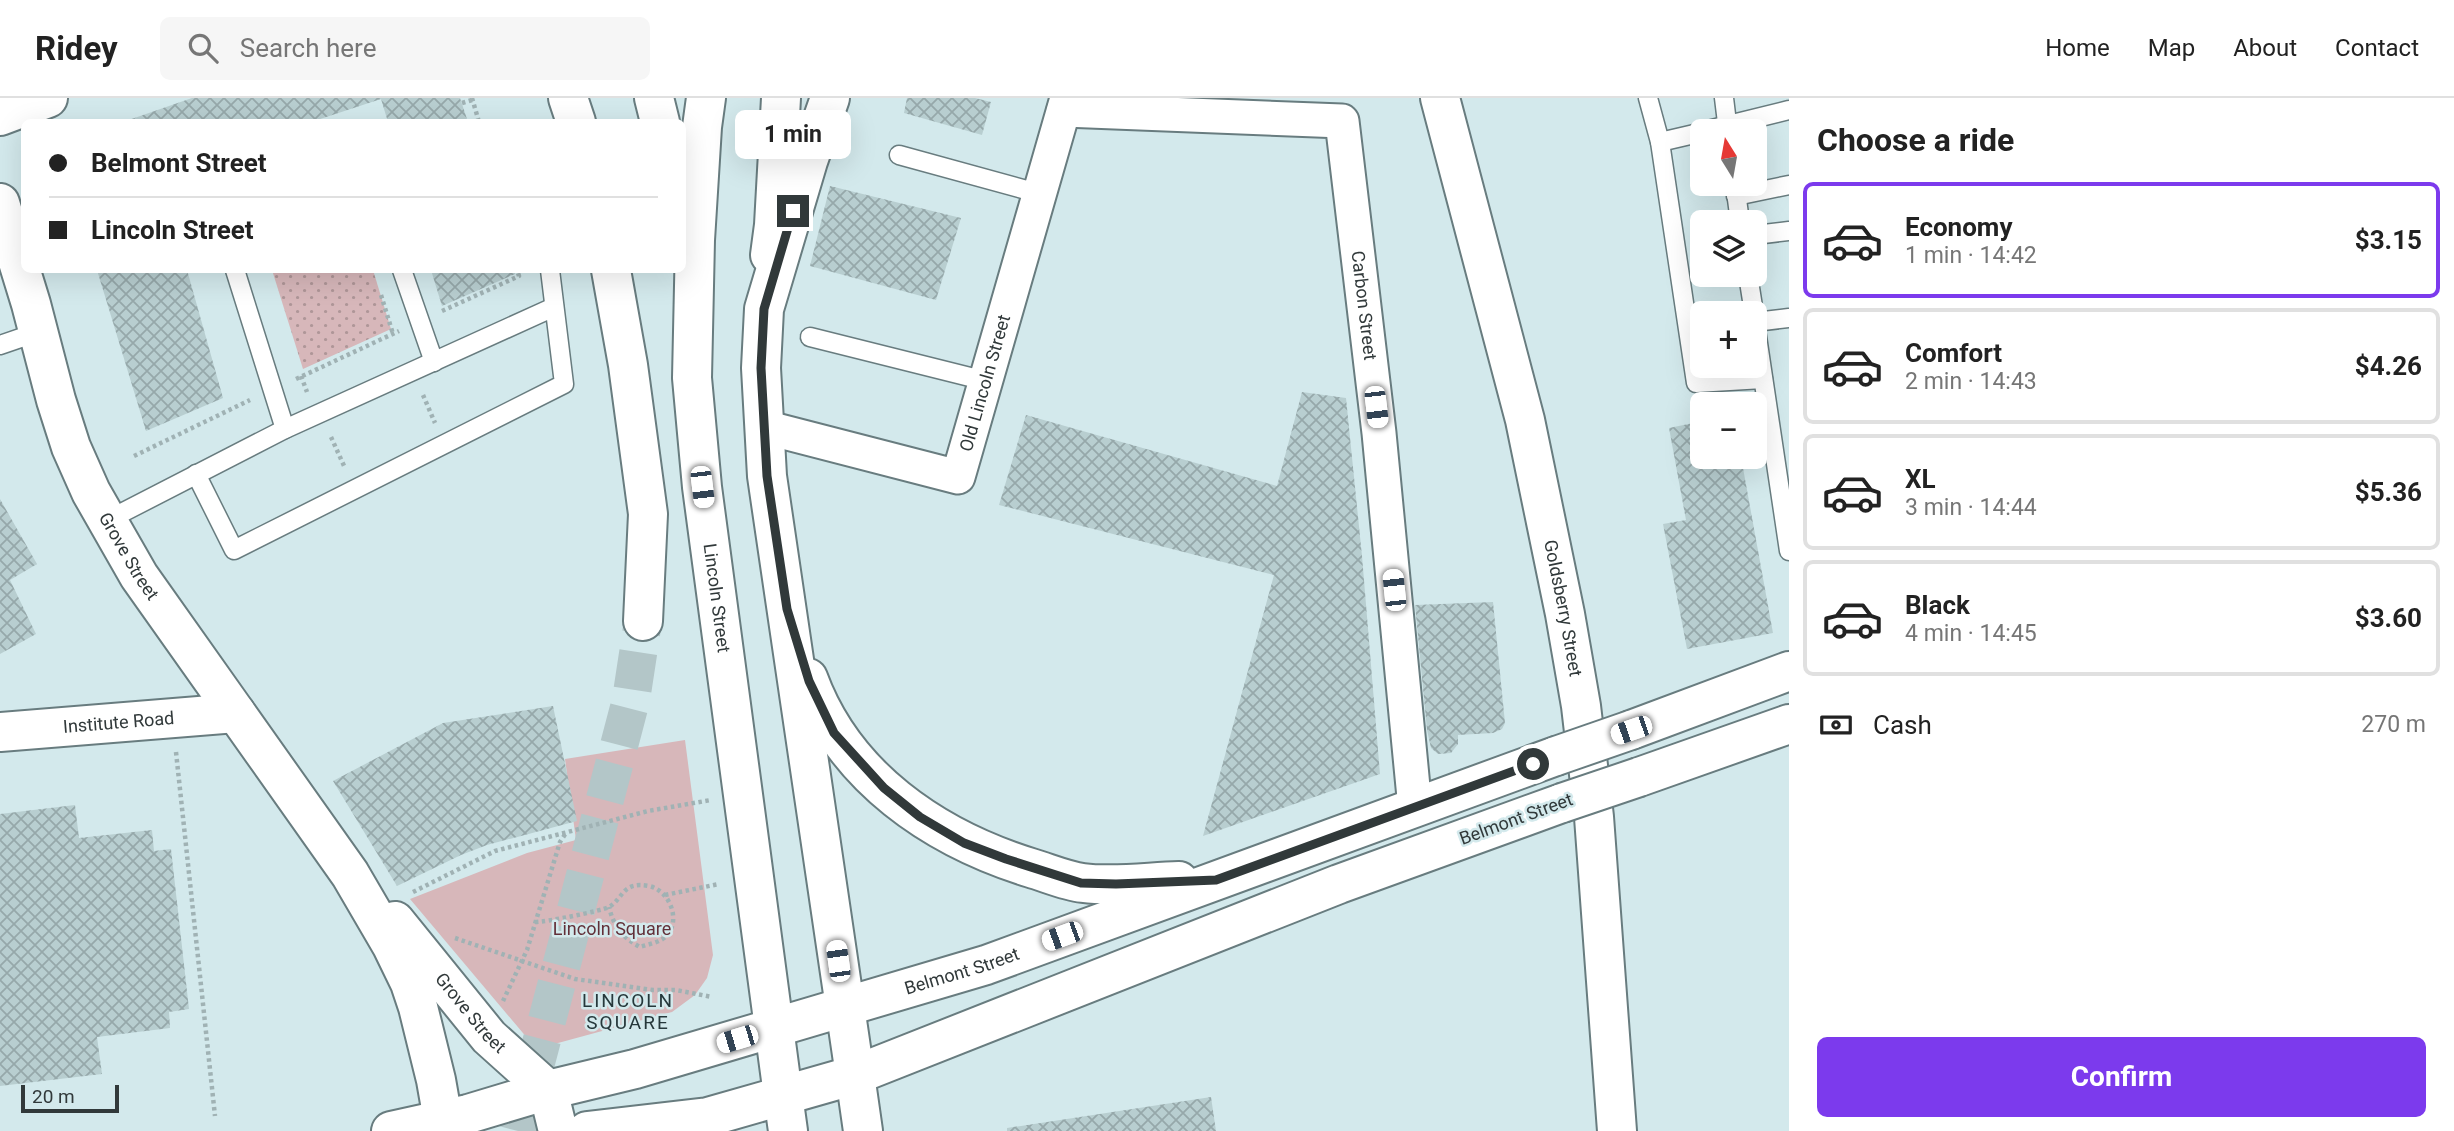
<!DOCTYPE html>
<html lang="en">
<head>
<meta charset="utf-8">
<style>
  body { margin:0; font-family:Roboto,sans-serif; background:#f6f6f6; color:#222; height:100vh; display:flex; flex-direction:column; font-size:26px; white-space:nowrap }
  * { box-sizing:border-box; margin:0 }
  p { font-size:23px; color:#767676 }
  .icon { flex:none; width:38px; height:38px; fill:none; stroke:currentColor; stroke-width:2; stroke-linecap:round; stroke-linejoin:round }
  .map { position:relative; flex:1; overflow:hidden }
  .side { display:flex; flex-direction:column; background:#fff; width:665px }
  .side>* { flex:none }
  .banner { position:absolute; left:21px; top:21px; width:665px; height:154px; border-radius:10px; box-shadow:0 7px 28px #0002; display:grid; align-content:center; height:154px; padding:0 28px; background:#fff }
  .needle { width:46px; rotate:349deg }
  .buttons { position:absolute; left:1690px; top:21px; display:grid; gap:14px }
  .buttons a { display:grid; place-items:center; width:77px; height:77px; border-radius:10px; background:#fff; box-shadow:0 7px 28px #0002; font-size:35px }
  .scale { position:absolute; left:21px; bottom:18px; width:98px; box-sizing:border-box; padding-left:7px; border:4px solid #31393a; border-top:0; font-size:19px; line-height:24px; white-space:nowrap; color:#31393a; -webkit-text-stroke:5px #d3e9ec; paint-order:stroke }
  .end { position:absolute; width:32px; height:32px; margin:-16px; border:9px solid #31393a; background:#fff; box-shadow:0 0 0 4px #fff }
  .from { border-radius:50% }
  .bubble { position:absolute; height:49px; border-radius:10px; background:#fff; box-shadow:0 7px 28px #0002; font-size:23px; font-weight:700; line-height:49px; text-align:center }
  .car { position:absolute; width:21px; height:42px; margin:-21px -10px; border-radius:9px; box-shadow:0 0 5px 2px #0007; background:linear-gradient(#fff 24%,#345 0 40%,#fff 0 76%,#345 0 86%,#fff 0) }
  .banner b { display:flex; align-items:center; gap:24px; height:66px; font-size:26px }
  .banner b+b { border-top:2px solid #e0e0e0 }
  .banner i { width:18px; height:18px; background:#222 }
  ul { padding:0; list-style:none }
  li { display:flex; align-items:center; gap:21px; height:116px; margin:0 14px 10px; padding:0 14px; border:4px solid #e0e0e0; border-radius:10px }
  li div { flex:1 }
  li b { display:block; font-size:26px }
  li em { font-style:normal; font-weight:700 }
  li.active { border-color:#7c3aed }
  li>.icon { width:63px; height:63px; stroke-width:1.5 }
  h2 { padding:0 28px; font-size:32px; line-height:84px }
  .pay { display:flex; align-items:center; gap:18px; height:77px; padding:0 28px; font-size:26px }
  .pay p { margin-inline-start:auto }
  .cta { display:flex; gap:14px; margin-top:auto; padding:14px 28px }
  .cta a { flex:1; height:80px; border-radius:10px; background:#7c3aed; color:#fff; font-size:28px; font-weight:700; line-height:80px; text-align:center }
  header { display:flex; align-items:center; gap:42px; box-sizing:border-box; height:98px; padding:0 35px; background:#fff; border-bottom:2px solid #e0e0e0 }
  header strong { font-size:33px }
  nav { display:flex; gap:38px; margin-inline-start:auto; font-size:24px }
  .search { width:490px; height:63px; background:#f6f6f6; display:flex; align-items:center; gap:18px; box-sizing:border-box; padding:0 24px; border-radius:10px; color:#767676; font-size:26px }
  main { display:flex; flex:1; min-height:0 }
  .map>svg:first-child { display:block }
</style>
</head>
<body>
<header>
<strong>Ridey</strong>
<div class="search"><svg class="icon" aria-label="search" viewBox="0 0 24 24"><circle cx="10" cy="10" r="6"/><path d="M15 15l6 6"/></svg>Search here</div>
<nav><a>Home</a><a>Map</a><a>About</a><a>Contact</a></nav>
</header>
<main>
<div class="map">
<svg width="1789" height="1033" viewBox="0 0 1789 1033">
  <defs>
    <pattern id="grass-dots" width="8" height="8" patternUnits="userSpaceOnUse" patternTransform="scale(1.75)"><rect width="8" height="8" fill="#d7b7ba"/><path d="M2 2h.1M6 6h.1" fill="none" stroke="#af9698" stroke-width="1.8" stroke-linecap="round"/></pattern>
    <pattern id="building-cross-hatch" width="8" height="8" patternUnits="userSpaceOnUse" patternTransform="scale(1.75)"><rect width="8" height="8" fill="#b8ced0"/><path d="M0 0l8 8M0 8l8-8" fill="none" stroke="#96a8aa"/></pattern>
  </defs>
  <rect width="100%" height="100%" fill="#d3e9ec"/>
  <!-- grass -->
  <polygon fill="url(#grass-dots)" points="272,172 373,172 391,231 303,271"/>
  <!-- green -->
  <polygon fill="#d7b7ba" points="685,642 713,857 707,880 695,897 672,914 547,948 528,941 410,801 527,755 576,742 565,661"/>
  <!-- building -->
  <g fill="url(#building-cross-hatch)">
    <polygon points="192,0 460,0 468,24 388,24 381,1 311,24 123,24"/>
    <polygon points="907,0 975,0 991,4 982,37 904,15"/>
    <polygon points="830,88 961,120 936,202 810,168"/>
    <polygon points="97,172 187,172 223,300 146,333"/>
    <polygon points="431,172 514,172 515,176 442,208"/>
    <polygon points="1302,294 1346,300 1362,458 1380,676 1203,738 1274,477 999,407 1026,317 1277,388"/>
    <polygon points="1703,323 1703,359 1741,359 1773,535 1687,551 1663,426 1686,422 1669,330"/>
    <polygon points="0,401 37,466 10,482 36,536 0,556"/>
    <polygon points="1493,504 1505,625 1502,631 1493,635 1458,637 1458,646 1451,655 1438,656 1431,650 1427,632 1415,507"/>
    <polygon points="553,608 577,723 487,747 461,757 397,788 333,683 443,625"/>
    <polygon points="75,707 79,740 152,732 154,753 171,751 189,911 169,914 170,930 97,939 102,976 0,988 0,716"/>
    <polygon points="1211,999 1216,1033 1007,1033 1007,1030"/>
  </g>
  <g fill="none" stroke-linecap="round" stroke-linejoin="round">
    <!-- primary-tunnel -->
    <polyline stroke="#b3c6c8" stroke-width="38" stroke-dasharray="38 19" stroke-linecap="butt" points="518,1033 631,602 643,523"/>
    <defs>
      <g id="service">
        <polyline points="1648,0 1660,44 1696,285 1763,281"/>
        <polyline points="1724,0 1728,33"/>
        <polyline points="1704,33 1789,12"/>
        <polyline points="1660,44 1703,34"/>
        <polyline points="899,57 1041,96"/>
        <polyline points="1735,86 1740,124"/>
        <polyline points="1736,98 1789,87"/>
        <polyline points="1755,137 1789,133"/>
        <polyline points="235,172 285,331"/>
        <polyline points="402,172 434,264"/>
        <polyline points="1748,177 1754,215"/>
        <polyline points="1755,224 1789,220"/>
        <polyline points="1755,225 1789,453"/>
        <polyline points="810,239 986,283"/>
        <polyline points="0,247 38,234"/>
        <polyline points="196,376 234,452 564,286 550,172"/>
        <polyline points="106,423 285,331 554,209"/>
      </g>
      <g id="minor">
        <path id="s1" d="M1064 12 1342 23 1379 335 1415 710"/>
        <path id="s2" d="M764 329 958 379 1067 0"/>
      </g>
      <g id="tertiary">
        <path id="s3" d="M0 634 236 615"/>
      </g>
      <g id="secondary">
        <path id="s4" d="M1440 0 1525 322 1565 516 1581 608 1594 719 1617 1033"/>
        <path id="s5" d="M0 105 31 206 56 302 71 349 91 394 139 478 350 776 392 848 410 885 418 909 436 982 445 1033"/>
        <path id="s6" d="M395 823 489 939 548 992 558 1033"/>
      </g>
      <g id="primary">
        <polyline points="568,0 576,24"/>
        <polyline points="654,0 660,24"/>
        <polyline points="0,18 48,0"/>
        <polyline points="770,157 774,127 781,0"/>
        <polyline points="611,172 628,267 648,416 643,523"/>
        <polyline points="855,977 863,1033"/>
        <polyline points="783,997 788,1033"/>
      </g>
      <g id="trunk">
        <path id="s7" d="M706 0 702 29 695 142 692 280 702 389 783 997"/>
        <polyline points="830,0 808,63 764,211 761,270 767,378 855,977"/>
        <path d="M808 580C844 679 934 740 1031 770 1048 775 1066 783 1083 785 1114 789 1147 784 1179 783"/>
        <polyline points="1631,632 1789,573"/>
        <polyline points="1639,679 1789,626"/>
        <path id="s8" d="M391 1033 468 1016 548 992 635 971 986 867 1556 658"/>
        <polyline points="587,1033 708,1019 855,977 1339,786 1562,705"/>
      </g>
    </defs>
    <!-- service casing -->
    <use href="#service" stroke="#687c7f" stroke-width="21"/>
    <!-- minor casing -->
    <use href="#minor" stroke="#687c7f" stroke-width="37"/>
    <!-- tertiary casing -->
    <use href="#tertiary" stroke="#687c7f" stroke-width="42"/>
    <!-- secondary casing -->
    <use href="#secondary" stroke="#687c7f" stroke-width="42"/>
    <!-- primary casing -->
    <use href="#primary" stroke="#687c7f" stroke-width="42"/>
    <!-- trunk casing -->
    <use href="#trunk" stroke="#687c7f" stroke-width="42"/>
    <!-- path -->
    <g stroke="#a0b2b4" stroke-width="4.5" stroke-dasharray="3.5 3.5" stroke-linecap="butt">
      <polyline points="472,0 479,24"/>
      <polyline points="462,5 472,2"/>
      <polyline points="381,197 393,236"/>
      <polyline points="442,213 519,178 517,172"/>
      <polyline points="301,278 307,294"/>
      <polyline points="296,281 399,233"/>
      <polyline points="423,297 435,325"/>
      <polyline points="331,339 345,370"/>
      <polyline points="134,358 250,302"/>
      <polyline points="176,654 215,1018"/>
      <polyline points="413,794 495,753 648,713 711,702"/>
      <polyline points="665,797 719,786"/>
      <path d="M535 824C546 824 601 813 609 809 624 800 622 783 649 788 668 792 680 818 669 835 663 844 649 846 640 849 622 839 614 829 609 809"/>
      <polyline points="455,840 575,881 653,892 676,892 712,899"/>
      <polyline points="503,903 527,852 560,744 566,735"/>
    </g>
    <!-- service -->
    <use href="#service" stroke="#fff" stroke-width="18"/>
    <!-- minor -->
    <use href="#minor" stroke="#fff" stroke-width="33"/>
    <!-- tertiary -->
    <use href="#tertiary" stroke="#fff" stroke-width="38"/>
    <!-- secondary -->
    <use href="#secondary" stroke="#fff" stroke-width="38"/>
    <!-- primary -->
    <use href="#primary" stroke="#fff" stroke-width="38"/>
    <!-- trunk -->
    <use href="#trunk" stroke="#fff" stroke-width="38"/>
    <defs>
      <g id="trunk-bridge">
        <polyline points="1556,658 1631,632"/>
        <polyline points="1562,705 1639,679"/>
      </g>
    </defs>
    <!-- trunk-bridge casing -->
    <use href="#trunk-bridge" stroke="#687c7f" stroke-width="42" stroke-linecap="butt"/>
    <!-- trunk-bridge -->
    <use href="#trunk-bridge" stroke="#fff" stroke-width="38"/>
  </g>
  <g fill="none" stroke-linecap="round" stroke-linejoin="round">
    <!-- route -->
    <polyline stroke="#31393a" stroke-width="9" points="793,113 764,211 761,270 767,378 787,511 809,583 834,635 884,690 920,719 964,745 1006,761 1081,785 1116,786 1216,782 1533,666"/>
  </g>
  <g text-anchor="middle" stroke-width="5" stroke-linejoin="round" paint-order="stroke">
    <!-- street labels -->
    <g font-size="18" fill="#31393a" stroke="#d3e9ec">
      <text dy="6" stroke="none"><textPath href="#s1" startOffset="464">Carbon Street</textPath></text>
      <text dy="6" stroke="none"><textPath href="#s2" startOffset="298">Old Lincoln Street</textPath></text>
      <text dy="6" stroke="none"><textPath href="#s5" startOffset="378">Grove Street</textPath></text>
      <text dy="6" stroke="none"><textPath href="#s7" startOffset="502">Lincoln Street</textPath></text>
      <text dy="6" stroke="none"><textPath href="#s4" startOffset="525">Goldsberry Street</textPath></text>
      <text dy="6" stroke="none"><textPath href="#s3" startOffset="119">Institute Road</textPath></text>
      <text transform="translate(1516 721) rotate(-20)" y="6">Belmont Street</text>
      <text dy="6" stroke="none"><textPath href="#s8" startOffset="593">Belmont Street</textPath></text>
      <text dy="6" stroke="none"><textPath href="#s6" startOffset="119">Grove Street</textPath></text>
    </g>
    <!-- park labels -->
    <g font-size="18" fill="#623039" stroke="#d3e9ec">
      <text x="612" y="837">Lincoln Square</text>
    </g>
    <!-- neighbourhood labels -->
    <g font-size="19" letter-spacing="2" fill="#26383b" stroke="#d3e9ec">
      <text x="628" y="909">LINCOLN<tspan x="628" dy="22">SQUARE</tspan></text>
    </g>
  </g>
</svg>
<div class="buttons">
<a><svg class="needle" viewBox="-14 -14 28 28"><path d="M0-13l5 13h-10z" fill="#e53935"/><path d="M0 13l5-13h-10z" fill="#767676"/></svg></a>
<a><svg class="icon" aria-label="layers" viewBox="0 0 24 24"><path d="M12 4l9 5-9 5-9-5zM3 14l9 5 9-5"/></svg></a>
<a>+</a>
<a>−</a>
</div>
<div class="scale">20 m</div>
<i class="end from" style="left:1533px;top:666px"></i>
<i class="end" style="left:793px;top:113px"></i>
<div class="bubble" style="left:735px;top:12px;width:116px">1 min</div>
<i class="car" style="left:1376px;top:309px;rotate:173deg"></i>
<i class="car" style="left:702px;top:389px;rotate:173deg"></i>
<i class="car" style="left:1394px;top:492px;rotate:354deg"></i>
<i class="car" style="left:1631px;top:632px;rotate:251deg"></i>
<i class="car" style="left:1062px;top:838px;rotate:250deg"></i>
<i class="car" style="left:838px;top:863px;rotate:352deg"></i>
<i class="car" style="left:737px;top:941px;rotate:253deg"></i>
<div class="banner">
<b><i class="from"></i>Belmont Street</b>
<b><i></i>Lincoln Street</b>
</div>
</div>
<section class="side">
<h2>Choose a ride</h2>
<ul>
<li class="active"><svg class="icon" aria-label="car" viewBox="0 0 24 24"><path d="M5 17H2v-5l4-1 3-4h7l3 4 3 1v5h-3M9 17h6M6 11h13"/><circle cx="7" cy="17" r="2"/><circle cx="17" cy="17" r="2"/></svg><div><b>Economy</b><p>1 min · 14:42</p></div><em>$3.15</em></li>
<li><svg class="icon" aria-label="car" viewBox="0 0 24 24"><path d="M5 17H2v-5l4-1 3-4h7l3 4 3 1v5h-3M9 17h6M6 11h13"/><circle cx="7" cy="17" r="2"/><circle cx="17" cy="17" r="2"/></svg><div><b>Comfort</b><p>2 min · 14:43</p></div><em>$4.26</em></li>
<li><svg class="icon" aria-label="car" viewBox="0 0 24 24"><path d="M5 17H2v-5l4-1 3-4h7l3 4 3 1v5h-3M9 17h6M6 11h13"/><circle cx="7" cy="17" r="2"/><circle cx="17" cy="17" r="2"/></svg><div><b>XL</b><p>3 min · 14:44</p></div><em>$5.36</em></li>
<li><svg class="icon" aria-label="car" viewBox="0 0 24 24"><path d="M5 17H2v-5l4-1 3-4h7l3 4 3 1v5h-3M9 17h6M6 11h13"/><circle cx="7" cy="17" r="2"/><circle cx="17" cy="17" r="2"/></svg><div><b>Black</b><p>4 min · 14:45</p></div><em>$3.60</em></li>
</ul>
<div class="pay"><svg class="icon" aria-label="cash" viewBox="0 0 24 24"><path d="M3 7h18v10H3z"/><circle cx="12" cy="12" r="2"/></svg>Cash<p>270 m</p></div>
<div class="cta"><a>Confirm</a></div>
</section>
</main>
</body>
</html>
